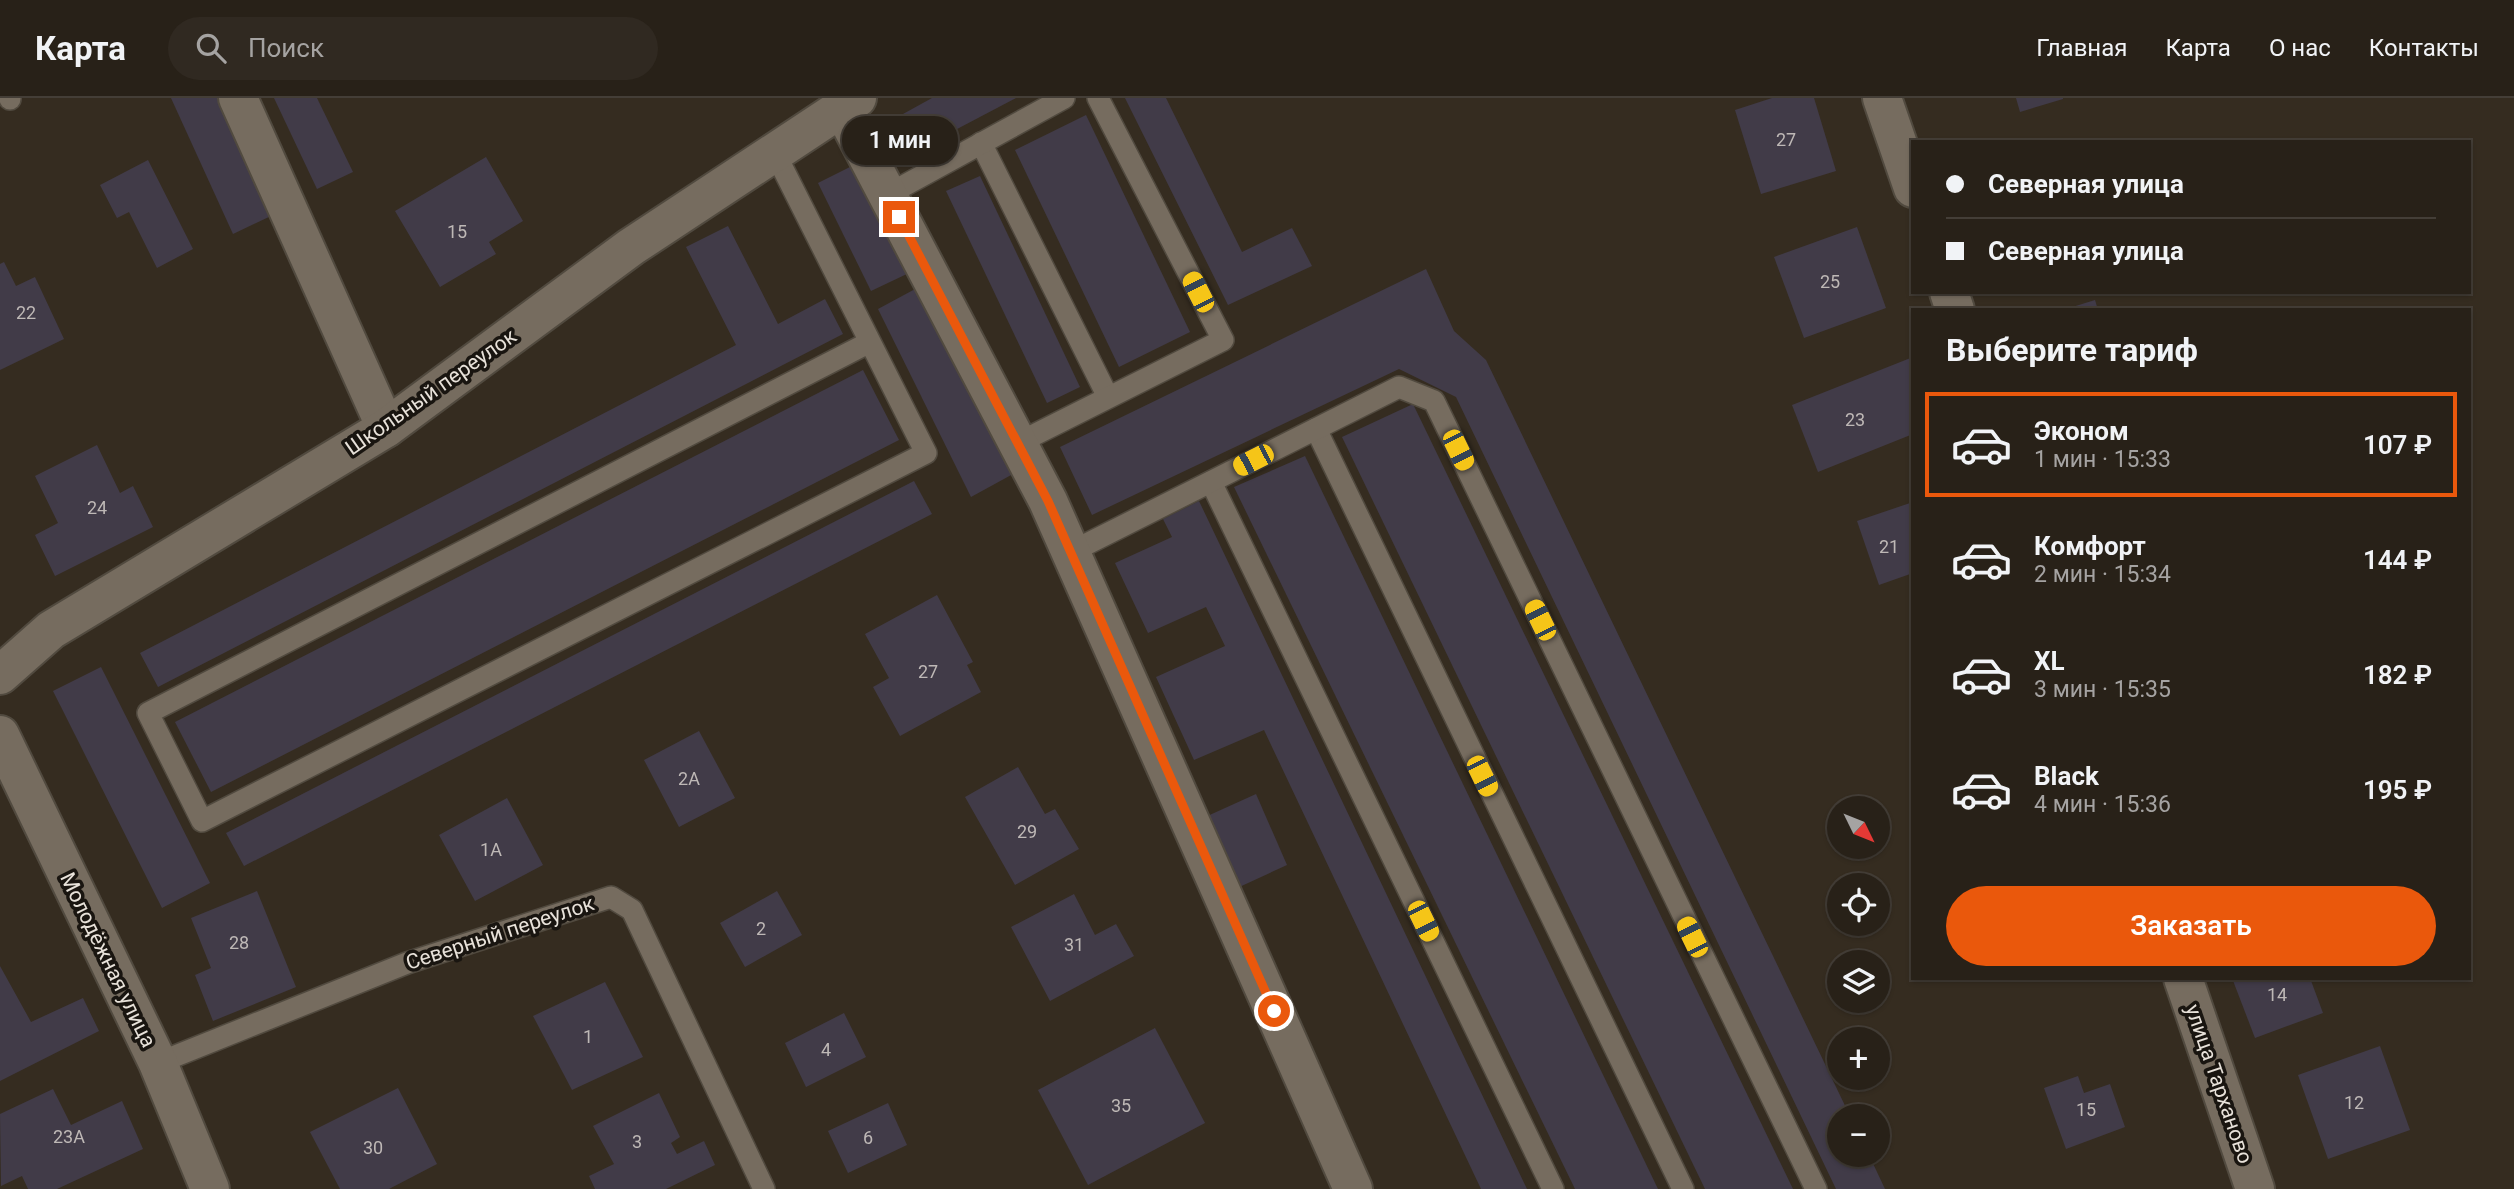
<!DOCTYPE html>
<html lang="ru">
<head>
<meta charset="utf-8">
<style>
  body { margin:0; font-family:Roboto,sans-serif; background:#302921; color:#f1f3f6; height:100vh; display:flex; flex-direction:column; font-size:26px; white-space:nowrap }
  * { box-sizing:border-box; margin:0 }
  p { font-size:23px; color:#a5a3a2 }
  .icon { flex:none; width:38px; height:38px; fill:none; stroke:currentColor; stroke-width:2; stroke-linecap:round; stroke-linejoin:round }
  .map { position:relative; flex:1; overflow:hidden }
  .drawer { position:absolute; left:1911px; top:210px; width:560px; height:672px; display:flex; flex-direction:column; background:#282118; border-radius:0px; box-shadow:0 2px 5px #0004,0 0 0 2px #443e37 }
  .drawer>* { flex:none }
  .hud { position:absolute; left:1911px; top:42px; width:560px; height:154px; border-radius:0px; box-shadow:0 2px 5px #0004,0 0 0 2px #443e37; display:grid; align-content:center; height:154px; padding:0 35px; background:#282118 }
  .needle { width:46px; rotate:133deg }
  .tools { position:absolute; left:1827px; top:698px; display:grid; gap:14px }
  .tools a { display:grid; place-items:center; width:63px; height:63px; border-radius:50%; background:#282118; box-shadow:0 2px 5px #0004,0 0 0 2px #443e37; font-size:35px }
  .end { position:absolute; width:32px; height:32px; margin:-16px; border:9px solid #ea580c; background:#fff; box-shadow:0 0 0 4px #fff }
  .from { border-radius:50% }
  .bubble { position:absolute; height:49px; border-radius:24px; background:#282118; box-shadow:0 2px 5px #0004,0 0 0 2px #443e37; font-size:23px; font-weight:600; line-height:49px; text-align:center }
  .car { position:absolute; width:21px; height:42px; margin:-21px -10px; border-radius:9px; box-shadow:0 0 5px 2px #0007; background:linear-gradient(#f5c518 24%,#345 0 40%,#f5c518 0 76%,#345 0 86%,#f5c518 0) }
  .hud b { display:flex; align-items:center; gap:24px; height:66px; font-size:26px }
  .hud b+b { border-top:2px solid #443e37 }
  .hud i { width:18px; height:18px; background:#f1f3f6 }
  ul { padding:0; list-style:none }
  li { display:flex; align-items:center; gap:21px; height:105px; margin:0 14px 10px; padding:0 21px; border:4px solid transparent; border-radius:0px }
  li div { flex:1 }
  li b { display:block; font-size:26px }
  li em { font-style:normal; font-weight:600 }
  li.on { border-color:#ea580c }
  li>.icon { width:63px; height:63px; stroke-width:1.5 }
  h2 { padding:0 35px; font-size:32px; line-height:84px }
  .cta { display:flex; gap:14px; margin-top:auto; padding:14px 35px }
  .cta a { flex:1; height:80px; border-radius:42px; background:#ea580c; color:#fff; font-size:28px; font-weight:600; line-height:80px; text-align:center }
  header { display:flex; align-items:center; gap:42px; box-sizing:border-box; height:98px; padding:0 35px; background:#282118; border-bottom:2px solid #443e37 }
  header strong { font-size:33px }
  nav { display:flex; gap:38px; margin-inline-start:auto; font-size:24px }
  .search { width:490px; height:63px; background:#302921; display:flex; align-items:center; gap:18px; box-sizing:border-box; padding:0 24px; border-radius:38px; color:#a5a3a2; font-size:26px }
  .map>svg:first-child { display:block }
</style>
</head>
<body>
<header>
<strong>Карта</strong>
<div class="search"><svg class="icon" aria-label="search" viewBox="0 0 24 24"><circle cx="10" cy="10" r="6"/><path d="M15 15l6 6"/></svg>Поиск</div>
<nav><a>Главная</a><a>Карта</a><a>О нас</a><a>Контакты</a></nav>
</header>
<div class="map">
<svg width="2514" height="1091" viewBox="0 0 2514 1091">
  <rect width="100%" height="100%" fill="#352c20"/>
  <!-- building -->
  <g fill="#413b48">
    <polygon points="171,0 219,0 273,117 233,136"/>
    <polygon points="274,0 317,0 353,74 317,91"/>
    <polygon points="932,0 1016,0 921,50 903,16"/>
    <polygon points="1125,0 1166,0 1242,154 1292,130 1312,168 1228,207"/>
    <polygon points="1772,0 1814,0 1836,73 1761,96 1735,12"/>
    <polygon points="2016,0 2063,0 2063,1 2020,14"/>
    <polygon points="1086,17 1190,234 1119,269 1015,52"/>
    <polygon points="486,59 523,123 489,144 496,156 440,189 395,113"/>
    <polygon points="148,62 193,151 157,170 129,114 117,120 100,87"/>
    <polygon points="856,66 911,174 871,193 818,85"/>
    <polygon points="980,78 1080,289 1047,305 946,93"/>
    <polygon points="728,128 778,226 825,201 843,236 158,589 140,555 736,247 686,149"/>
    <polygon points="1857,129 1886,210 1804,240 1774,159"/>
    <polygon points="4,164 16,188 35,179 64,241 0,272 0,166"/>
    <polygon points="1426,171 1454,233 1486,262 1850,1018 1839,1018 1839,1057 1869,1057 1885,1091 1836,1091 1456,299 1399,271 1092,417 1060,349"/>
    <polygon points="917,190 1013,376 971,399 878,211"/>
    <polygon points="2095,202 2098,212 2066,212 2066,211"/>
    <polygon points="1913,259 1913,336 1818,374 1792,307"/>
    <polygon points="863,272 899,342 211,694 175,624"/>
    <polygon points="1413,306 1793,1091 1705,1091 1342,339"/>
    <polygon points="97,347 120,395 133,388 153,429 55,478 35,437 58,425 35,378"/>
    <polygon points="1305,358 1658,1091 1575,1091 1234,389"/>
    <polygon points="914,383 932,416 244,768 226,735"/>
    <polygon points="1199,403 1527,1091 1481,1091 1264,632 1194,662 1156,579 1225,548 1206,509 1148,535 1115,465 1172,439 1163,421"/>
    <polygon points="1913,404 1913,475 1879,487 1857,423"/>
    <polygon points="937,497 973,564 967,567 981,594 900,638 873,589 889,580 865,536"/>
    <polygon points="101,569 210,785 162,810 53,593"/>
    <polygon points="699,633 735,700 679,729 644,662"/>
    <polygon points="1018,669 1045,716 1055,711 1079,751 1015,787 965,699"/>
    <polygon points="1256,696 1287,767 1235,791 1203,720"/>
    <polygon points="507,700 543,767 475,803 439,737"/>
    <polygon points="257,793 296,889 213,923 195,877 211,870 191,820"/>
    <polygon points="777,793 802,837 745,869 720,825"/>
    <polygon points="1074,796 1095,837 1116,826 1134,858 1050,903 1011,829"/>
    <polygon points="0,868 31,924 83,900 99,933 0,983"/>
    <polygon points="2232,880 2310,880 2323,915 2255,940"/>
    <polygon points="605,884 643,959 572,992 533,918"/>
    <polygon points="844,915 866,959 806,989 785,945"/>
    <polygon points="1155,930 1205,1025 1088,1087 1038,992"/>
    <polygon points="2380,948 2410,1032 2328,1061 2298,977"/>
    <polygon points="2078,978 2084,995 2110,986 2125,1029 2066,1051 2044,990"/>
    <polygon points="398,990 437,1066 389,1091 340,1091 310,1034"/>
    <polygon points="53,991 71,1027 122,1003 143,1051 57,1091 28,1091 22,1078 1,1088 0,1016"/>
    <polygon points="659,995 680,1039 671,1045 677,1056 704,1043 715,1067 666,1091 595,1091 589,1078 614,1066 593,1028"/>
    <polygon points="888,1005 907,1047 848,1075 828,1033"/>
  </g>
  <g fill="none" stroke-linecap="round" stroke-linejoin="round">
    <defs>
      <g id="lane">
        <polyline points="10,0 10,1"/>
        <polyline points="981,45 1108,299"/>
        <polyline points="775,55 926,355 202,723 148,615 870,244"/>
        <polyline points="887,97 1064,0"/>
        <polyline points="1316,331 1683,1091"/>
        <polyline points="1018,345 1223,242 1098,0"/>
        <polyline points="1211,384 1553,1091"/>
        <polyline points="1071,454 1399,289 1434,303 1816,1091"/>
        <polyline points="158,965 407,865 611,799 632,812 764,1091"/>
      </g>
      <g id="street">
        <polyline points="238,0 386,330"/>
        <polyline points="1882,0 1913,90"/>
        <polyline points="842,10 1048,403 1353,1091"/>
        <polyline points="1949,194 1955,212"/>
        <polyline points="0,577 51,532 386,330 631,149 857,0"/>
        <polyline points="0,637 158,965 210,1091"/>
        <polyline points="2183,880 2255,1091"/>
      </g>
    </defs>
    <!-- lane casing -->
    <use href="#lane" stroke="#514a3f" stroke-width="24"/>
    <!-- street casing -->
    <use href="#street" stroke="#514a3f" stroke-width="42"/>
    <!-- lane -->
    <use href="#lane" stroke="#766c5f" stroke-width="21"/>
    <!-- street -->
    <use href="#street" stroke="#766c5f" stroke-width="38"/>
  </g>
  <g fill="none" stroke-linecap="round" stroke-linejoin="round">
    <!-- route -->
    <polyline stroke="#ea580c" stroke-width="9" points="899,119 1048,403 1274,913"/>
  </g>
  <g text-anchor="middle" stroke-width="7" stroke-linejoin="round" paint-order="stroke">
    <!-- number labels -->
    <g font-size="18" fill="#beb8b6">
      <text x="1786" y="48">27</text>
      <text x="457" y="140">15</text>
      <text x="1830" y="190">25</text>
      <text x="26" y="221">22</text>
      <text x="1855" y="328">23</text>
      <text x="97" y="416">24</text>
      <text x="1889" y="455">21</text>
      <text x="928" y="580">27</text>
      <text x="689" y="687">2А</text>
      <text x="1027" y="740">29</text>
      <text x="491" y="758">1А</text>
      <text x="761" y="837">2</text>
      <text x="239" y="851">28</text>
      <text x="1074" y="853">31</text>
      <text x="2277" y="903">14</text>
      <text x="588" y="945">1</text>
      <text x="826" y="958">4</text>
      <text x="2354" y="1011">12</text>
      <text x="1121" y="1014">35</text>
      <text x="2086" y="1018">15</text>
      <text x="69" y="1045">23А</text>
      <text x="868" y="1046">6</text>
      <text x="637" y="1050">3</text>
      <text x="373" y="1056">30</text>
    </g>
    <!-- street labels -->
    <g font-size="21" fill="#e8e2da" stroke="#191510">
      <text transform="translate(431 294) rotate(-35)" y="7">Школьный переулок</text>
      <text transform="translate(500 835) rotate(-18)" y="7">Северный переулок</text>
      <text transform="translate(108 862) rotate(64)" y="7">Молодёжная улица</text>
      <text transform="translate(2219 986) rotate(71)" y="7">улица Тарханово</text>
    </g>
  </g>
</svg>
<div class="tools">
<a><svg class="needle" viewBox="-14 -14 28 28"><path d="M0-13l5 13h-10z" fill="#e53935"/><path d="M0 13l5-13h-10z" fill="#a5a3a2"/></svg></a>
<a><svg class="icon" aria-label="locate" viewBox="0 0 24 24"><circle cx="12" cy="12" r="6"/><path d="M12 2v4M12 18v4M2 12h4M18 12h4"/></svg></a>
<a><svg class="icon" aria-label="layers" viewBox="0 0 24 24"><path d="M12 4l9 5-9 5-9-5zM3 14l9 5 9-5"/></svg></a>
<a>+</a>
<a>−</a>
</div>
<i class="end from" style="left:1274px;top:913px"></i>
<i class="end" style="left:899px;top:119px"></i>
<div class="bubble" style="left:842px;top:18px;width:116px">1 мин</div>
<i class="car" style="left:1198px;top:194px;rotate:333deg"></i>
<i class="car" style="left:1458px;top:352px;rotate:154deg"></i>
<i class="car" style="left:1253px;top:362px;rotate:243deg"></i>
<i class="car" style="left:1540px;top:522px;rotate:334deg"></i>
<i class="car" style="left:1482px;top:678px;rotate:154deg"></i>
<i class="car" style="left:1423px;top:823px;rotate:154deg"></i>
<i class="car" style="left:1692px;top:839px;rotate:334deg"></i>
<div class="hud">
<b><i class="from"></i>Северная улица</b>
<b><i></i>Северная улица</b>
</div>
<section class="drawer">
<h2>Выберите тариф</h2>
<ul>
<li class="on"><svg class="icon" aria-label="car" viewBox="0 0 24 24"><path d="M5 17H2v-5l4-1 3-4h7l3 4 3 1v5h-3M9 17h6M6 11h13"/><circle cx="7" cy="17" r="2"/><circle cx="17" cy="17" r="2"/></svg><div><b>Эконом</b><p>1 мин · 15:33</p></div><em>107 ₽</em></li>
<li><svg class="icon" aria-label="car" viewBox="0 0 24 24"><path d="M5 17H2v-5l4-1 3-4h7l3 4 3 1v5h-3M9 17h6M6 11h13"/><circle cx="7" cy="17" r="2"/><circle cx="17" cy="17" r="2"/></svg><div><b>Комфорт</b><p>2 мин · 15:34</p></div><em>144 ₽</em></li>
<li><svg class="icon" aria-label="car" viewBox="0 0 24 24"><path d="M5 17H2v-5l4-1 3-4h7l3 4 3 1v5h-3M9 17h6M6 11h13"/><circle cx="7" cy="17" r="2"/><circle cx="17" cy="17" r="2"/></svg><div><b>XL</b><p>3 мин · 15:35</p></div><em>182 ₽</em></li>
<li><svg class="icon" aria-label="car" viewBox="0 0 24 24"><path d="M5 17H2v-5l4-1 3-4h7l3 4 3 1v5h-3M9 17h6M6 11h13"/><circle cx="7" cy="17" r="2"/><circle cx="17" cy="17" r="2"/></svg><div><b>Black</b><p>4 мин · 15:36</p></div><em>195 ₽</em></li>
</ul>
<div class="cta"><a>Заказать</a></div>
</section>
</div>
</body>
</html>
